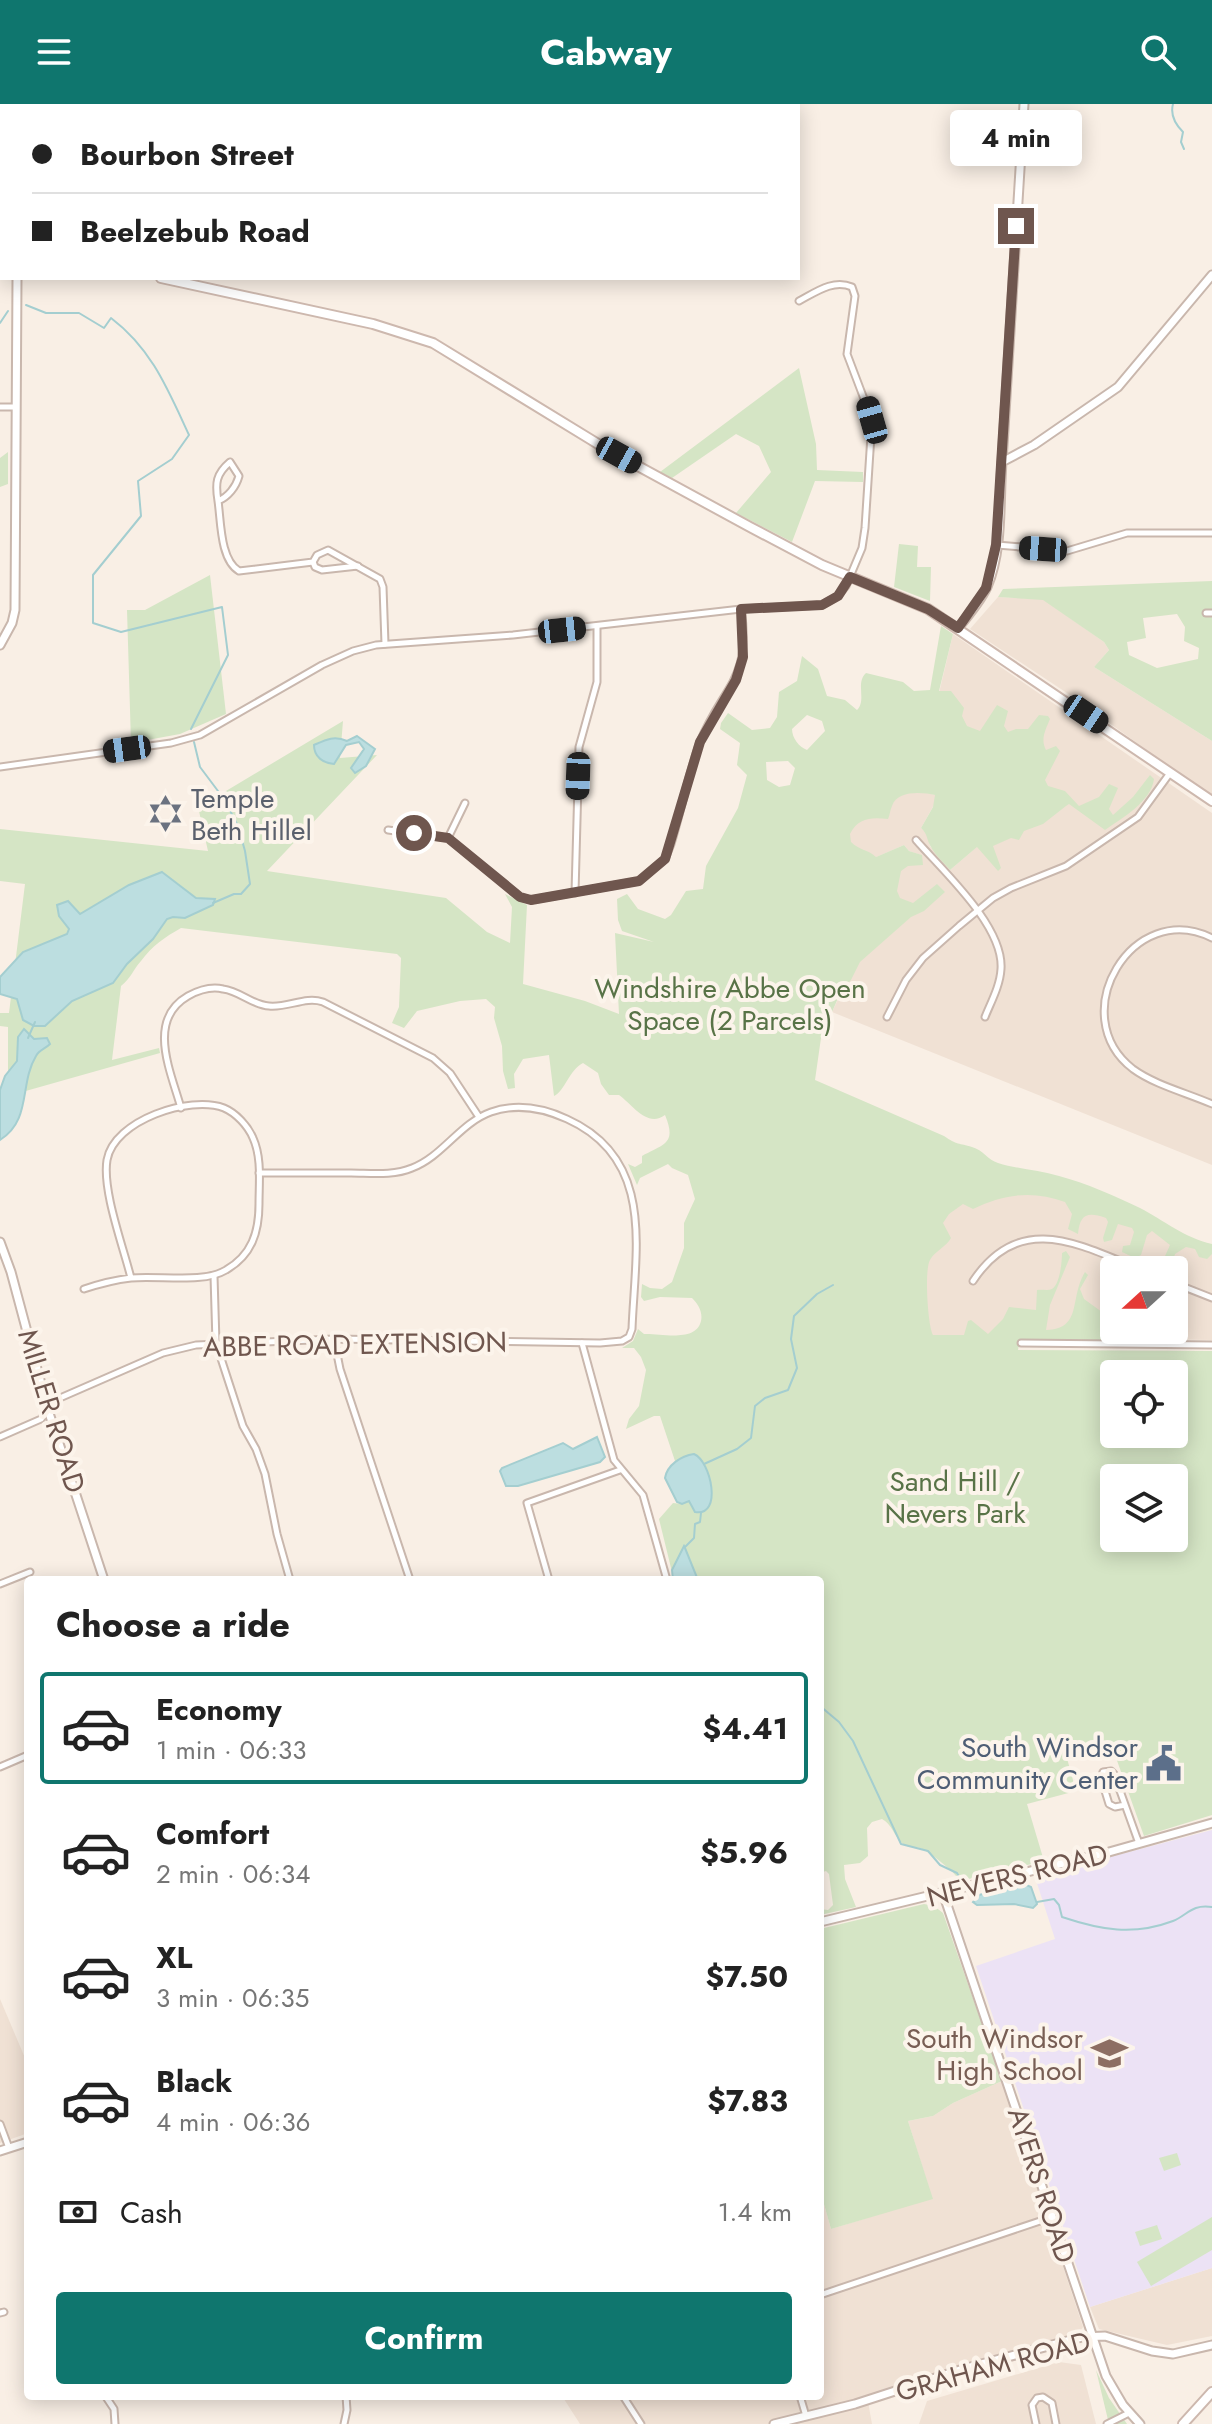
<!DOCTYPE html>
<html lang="en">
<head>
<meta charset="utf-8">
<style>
  body { margin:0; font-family:Jost,sans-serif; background:#f6f6f6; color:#222; height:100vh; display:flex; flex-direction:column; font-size:30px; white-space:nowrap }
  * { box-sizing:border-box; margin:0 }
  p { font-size:26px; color:#767676 }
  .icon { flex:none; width:44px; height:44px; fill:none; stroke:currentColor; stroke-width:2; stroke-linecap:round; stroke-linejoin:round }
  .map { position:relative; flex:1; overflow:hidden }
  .drawer { position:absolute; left:24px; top:1472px; width:800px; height:824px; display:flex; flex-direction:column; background:#fff; border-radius:8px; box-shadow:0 4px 20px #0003 }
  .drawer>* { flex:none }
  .hud { position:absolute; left:0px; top:0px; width:800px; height:176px; box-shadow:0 4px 20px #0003; display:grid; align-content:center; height:176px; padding:0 32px; background:#fff }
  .needle { width:52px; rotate:249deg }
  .buttons { position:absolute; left:1100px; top:1152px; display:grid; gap:16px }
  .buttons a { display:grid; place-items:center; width:88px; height:88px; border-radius:8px; background:#fff; box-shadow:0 4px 20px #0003; font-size:40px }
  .end { position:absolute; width:36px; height:36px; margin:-18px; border:10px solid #6f564e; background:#fff; box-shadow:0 0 0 4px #fff }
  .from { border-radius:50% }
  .bubble { position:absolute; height:56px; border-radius:8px; background:#fff; box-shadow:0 4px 20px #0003; font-size:26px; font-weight:700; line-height:56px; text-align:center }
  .car { position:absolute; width:24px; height:48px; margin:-24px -12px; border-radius:10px; box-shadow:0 0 6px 2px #0007; background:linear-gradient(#222 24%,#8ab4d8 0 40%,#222 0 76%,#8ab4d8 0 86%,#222 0) }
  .hud b { display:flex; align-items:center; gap:28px; height:76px; font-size:30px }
  .hud b+b { border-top:2px solid #e0e0e0 }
  .hud i { width:20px; height:20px; background:#222 }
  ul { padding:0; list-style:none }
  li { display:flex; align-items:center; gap:24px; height:112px; margin:0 16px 12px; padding:0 16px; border:4px solid transparent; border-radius:8px }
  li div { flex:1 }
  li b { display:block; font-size:30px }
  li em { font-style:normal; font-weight:700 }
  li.current { border-color:#0f766e }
  li>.icon { width:72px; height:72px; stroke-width:1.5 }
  h2 { padding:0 32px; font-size:36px; line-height:96px }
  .pay { display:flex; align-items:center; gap:20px; height:88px; padding:0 32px; font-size:30px }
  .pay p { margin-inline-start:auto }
  .primary-button { display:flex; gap:16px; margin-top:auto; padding:16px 32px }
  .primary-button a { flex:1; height:92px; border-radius:8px; background:#0f766e; color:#fff; font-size:32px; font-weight:700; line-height:92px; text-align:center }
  header { display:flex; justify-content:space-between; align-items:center; height:104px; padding:0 32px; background:#0f766e; color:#fff; font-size:36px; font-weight:700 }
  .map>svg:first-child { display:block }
</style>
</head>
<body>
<header><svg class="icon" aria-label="menu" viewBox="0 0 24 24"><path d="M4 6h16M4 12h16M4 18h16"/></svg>Cabway<svg class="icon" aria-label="search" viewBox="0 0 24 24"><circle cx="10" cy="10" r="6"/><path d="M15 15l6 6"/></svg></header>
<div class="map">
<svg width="1212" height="2320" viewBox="0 0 1212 2320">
  <rect width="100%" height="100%" fill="#f9efe5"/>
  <!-- residential -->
  <g fill="#f0e1d4" fill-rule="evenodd">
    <polygon points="998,493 1043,495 1104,538 1109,546 1094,563 1212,637 1212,693 1073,593 970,525"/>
    <polygon points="953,530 1212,709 1212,1061 832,908 861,847 883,819 899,808 882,778 921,751 909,747 904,741 867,757 843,732 900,682 939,692 921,724 927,729 930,742 950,766 986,735 1009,732 1041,716 1060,696 934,610"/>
    <path d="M1030 1072 1212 1143V1236L913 1231 914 1073ZM1114 1166H1174V1226H1114Z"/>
    <polygon points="0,1895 28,1961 28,2029 0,2039"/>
    <polygon points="1002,1977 1083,2223 1079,2229 867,2292 872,2320 580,2320 562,2292 820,2292 820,2086 831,2125 932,2094 908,2017 933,2012 953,1999"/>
    <polygon points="1212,2164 1212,2232 1167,2241 1099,2225 1090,2203"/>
    <polygon points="1059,2258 1081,2261 1096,2320 919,2320 927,2297"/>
  </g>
  <!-- education -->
  <polygon fill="#ece2f5" points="1212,1726 1212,2164 1090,2203 976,1862 1055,1835 1035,1773"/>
  <!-- green -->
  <g fill="#d5e5c5" fill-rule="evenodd">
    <polygon points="799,264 816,340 817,366 863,368 863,378 815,377 792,438 736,409 771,368 759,342 736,330 672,374 660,368"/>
    <polygon points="8,348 8,380 0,383 0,354"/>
    <polygon points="899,440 918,442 917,463 931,463 930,497 894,483"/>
    <polygon points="210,471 226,610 180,630 131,639 127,506 145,506"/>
    <path d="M1212 477V637L1094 563 1109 546 1104 538 1043 496 998 493 1003 485ZM1177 510 1185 523 1184 537 1199 544 1198 555 1157 564 1129 551 1127 538 1146 534 1143 514Z"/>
    <path d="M941 522 953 530 939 587H951L964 604 962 612 967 622 980 627 997 601 1008 607 1004 622 1008 628 1016 625H1028L1039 611 1048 612 1050 615C1046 625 1040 635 1046 646L1056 642 1060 647 1045 676 1048 682 1065 687 1079 702 1099 693 1109 680 1118 684 1109 705 1113 711 1133 693 1150 671 1154 675C1151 698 1122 714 1105 726L1069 700 1066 702 1043 720 1024 727 1019 736 1011 734 993 742 1001 764 998 767 977 743 950 766C944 759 935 751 931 743 926 735 928 730 921 724L933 703 935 691C922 688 897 686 892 702 890 706 890 711 888 715 871 713 858 714 850 730L851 738C859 746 869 746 876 753L904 741 909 747 922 751 923 761 908 762 901 767 897 787 900 794 913 799 937 780 945 788 924 807 911 813 860 858 851 876 842 885 832 908 825 906 815 976 944 1032C957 1041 959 1039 972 1043 983 1046 988 1056 998 1059 1017 1065 1039 1066 1059 1072 1086 1079 1115 1092 1140 1104 1163 1116 1185 1134 1212 1140V1150L1207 1155 1199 1153 1195 1145 1186 1143 1175 1150 1171 1164 1164 1165 1161 1161 1170 1141 1152 1127 1147 1131 1141 1151 1135 1154 1122 1148 1123 1142 1130 1141 1134 1128 1132 1124 1118 1120 1112 1136 1104 1138 1103 1134 1108 1118 1106 1114C1086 1107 1080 1111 1078 1130L1068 1125 1072 1110 1065 1098C1033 1086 1003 1090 973 1105L963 1100 949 1110 943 1119 951 1134C946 1143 935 1147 930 1156 924 1166 928 1223 933 1231H964L968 1217 971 1216 988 1230 1003 1215 1009 1203 1036 1206 1037 1186C1042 1185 1047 1187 1052 1185 1060 1180 1062 1158 1062 1149L1066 1147 1070 1153 1050 1201 1046 1226C1083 1225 1069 1194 1085 1168L1088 1171 1080 1185 1084 1195 1102 1208 1100 1227 1111 1229 1115 1226H1125L1123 1234 1114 1237 1063 1236 1019 1241 1018 1246 1212 1247V1711L1144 1732 1110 1637 1065 1647 1076 1687 1027 1700 1044 1757 960 1777C955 1768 930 1748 920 1744 913 1742 909 1745 902 1739 894 1732 892 1720 882 1715L872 1718 867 1724 868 1752 860 1759 844 1761 845 1775 856 1803 820 1811V1805L828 1806 833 1801 829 1770 826 1767 820 1769V1476H674L659 1415 673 1399 682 1400 688 1396 660 1312H654L626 1325 629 1315 639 1302 646 1266 641 1253 634 1244H622L633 1237 638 1225 644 1230C660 1229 696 1239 701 1217 703 1208 698 1200 692 1194L660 1193 644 1197 641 1193 642 1180 650 1184 662 1185 672 1178 684 1144V1119L695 1095 688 1071 672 1064 668 1060 640 1074 637 1081 628 1060 635 1063 642 1059V1052C664 1040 677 1040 665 1011 647 1024 633 1001 619 991H609L601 980 598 969 583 959C569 966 565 987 554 992L549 951 523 955 514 970 515 984 508 985 503 967 502 942 494 914 495 903 486 895 460 897 417 907 404 924 392 919 399 903 401 854 397 850 181 824C165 833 152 842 141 857 133 866 131 874 121 882L112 956 159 944 160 949 8 992V923L0 922V909H9L25 780 0 777V725L208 747 196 694 211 696 343 617 340 654 377 651 267 767 446 794 487 828 510 839 512 803 505 790 527 801 523 880 585 897 619 910 615 829 654 838 622 827 618 816 617 795 627 790 638 805 665 815 671 811 686 787 703 785 706 762 738 704 747 671 737 661 740 639 720 625 721 619 728 609 752 626 770 624 777 613 779 588 797 577 802 552 818 565 827 592 845 596 857 606C867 596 855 579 866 569L903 578 914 587 930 586ZM807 611 822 617 825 627 807 646C799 643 792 634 792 625ZM788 657 795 664 790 681 779 683 767 676 766 658ZM1114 1270H1174V1330H1114ZM1114 1374H1174V1434H1114Z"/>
    <polygon points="924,1800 934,1802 943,1809 1002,1977 953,1999 933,2012 908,2017 933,2095 831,2125 820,2086 820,1825"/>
    <polygon points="1177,2049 1181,2061 1164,2067 1159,2054"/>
    <polygon points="1212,2113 1212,2146 1151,2182 1137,2158"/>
    <polygon points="1157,2121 1162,2135 1140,2142 1135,2128"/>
    <polygon points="1096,2266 1109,2294 1127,2320 1109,2320"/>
  </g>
  <!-- water -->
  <g fill="#bcdee0" stroke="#a4ced0" stroke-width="2">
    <path d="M357 632 375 645 366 662 355 669 351 664 364 645 359 638 346 641 334 660C323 659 314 653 314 641 325 636 334 631 347 637Z"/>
    <polygon points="162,768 196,794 215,795 213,801 185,814 173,813 167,815 153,835 127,860 113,879 72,897 45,922 34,922 23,916 17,895 0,890 0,873 23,848 67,830 69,825 59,812 57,801 68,797 80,810 129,781"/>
    <path d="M24 925 34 935 47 934 50 940C45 945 39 946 36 952 19 980 32 1016 0 1036V986L5 972 17 957 18 933Z"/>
    <polygon points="597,1333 605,1353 600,1358 518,1382 506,1382 500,1367 502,1364 563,1339 573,1345"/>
    <path d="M694 1350C711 1357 723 1413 695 1408L689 1397 682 1400 677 1398 665 1374C667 1361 681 1352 694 1350Z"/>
    <polygon points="684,1442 685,1444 698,1476 673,1476 672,1466"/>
    <polygon points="1024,1780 1031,1783 1037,1800 1033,1804 1014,1800 977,1801 973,1798 979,1791"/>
  </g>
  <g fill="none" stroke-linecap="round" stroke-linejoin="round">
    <!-- stream -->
    <g stroke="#a4ced0" stroke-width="2">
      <path d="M1173 0C1170 11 1175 20 1183 28L1181 38 1184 45"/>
      <polyline points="753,2 754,0"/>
      <path d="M26 201 46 209H79L104 224 111 214C152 245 168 286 189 331L172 355 138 377 141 412 93 471V519L121 528 222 503 228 551 191 625"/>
      <polyline points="0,219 8,207"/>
      <polyline points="194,638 200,663 224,695 238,722 245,747 250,780 241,790 234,790 213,799"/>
      <polyline points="28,934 35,918"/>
      <polyline points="704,1360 737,1345 751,1334 755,1302 765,1294 788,1286 797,1264 791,1235 794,1212 817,1190 833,1181"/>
      <polyline points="685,1443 694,1434 695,1420 700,1418 701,1409"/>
      <polyline points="820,1602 839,1618 853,1637 901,1740 928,1747 940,1761 957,1769 961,1776"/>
      <path d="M1037 1798 1054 1795 1059 1801 1062 1813C1101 1826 1133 1832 1173 1817 1188 1811 1191 1800 1212 1803"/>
    </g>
    <defs>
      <g id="minor">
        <polyline points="214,2 214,0"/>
        <polyline points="337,2 338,0"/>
        <polyline points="462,2 462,0"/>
        <polyline points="0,303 15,303"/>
        <path d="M218 397C228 393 236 383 239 372L230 358C216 370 215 379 218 397 221 417 220 456 239 467L313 458 317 451 328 446 380 475 383 483 385 540"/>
        <polyline points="997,441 1067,447 1127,429 1212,429"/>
        <polyline points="313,458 315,463 322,466 358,462"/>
        <polyline points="1206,509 1212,509"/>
        <path d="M0 663 171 639 200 631 322 561 353 547 376 541 513 531 741 505 822 501 838 492 846 482 862 444 865 424 872 316 847 250 855 192 852 183C833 175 816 188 799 197"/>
        <path d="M388 726 448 734 520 793 531 796 639 777 665 755 671 740C681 707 688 671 700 638 723 581 752 577 741 505"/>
        <polyline points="448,734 465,699"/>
        <path d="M916 736C943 767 1004 822 1001 865 1000 882 991 898 985 913"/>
        <polyline points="575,789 579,643 597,578 597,522"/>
        <path d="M1212 834C1133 794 1063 911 1133 965 1155 981 1187 989 1212 1000"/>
        <polyline points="887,913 906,876 923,854 959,822 993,794 1011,784 1066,762 1138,713 1170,669"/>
        <path d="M181 1004C171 968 146 916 188 892 199 886 210 882 223 885 240 887 252 901 269 902 288 904 305 892 323 898L433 954 450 969 479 1013"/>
        <polyline points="214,1172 216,1239 243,1322 256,1345 265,1370 277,1430 290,1476"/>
        <path d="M973 1177C1020 1106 1080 1141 1142 1166"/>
        <polyline points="1174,1179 1212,1194"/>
        <path d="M84 1185C99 1180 114 1176 131 1174 158 1171 203 1180 226 1166 252 1151 259 1128 259 1100 259 1078 262 1054 253 1034 248 1022 236 1009 224 1004 190 991 114 1016 107 1056 102 1086 123 1142 131 1174"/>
        <polyline points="334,1235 340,1265 410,1476"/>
        <polyline points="582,1239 614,1356 643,1391 667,1476"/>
        <polyline points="1021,1239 1212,1241"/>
        <path d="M0 1333 41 1315 53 1297 163 1249 196 1241 334 1235 600 1239 622 1237 629 1233 632 1225C635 1146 656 1055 567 1015 543 1004 517 999 491 1008 460 1019 442 1053 412 1064 393 1072 370 1069 351 1069 320 1069 290 1069 259 1069"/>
        <polyline points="549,1476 527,1399 620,1366"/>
        <polyline points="0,1480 30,1468"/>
        <polyline points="0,1663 28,1651"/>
        <polyline points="1125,1701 1115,1703 1109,1700 1101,1674 1103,1668 1111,1667 1114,1670 1137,1734 1139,1739"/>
        <polyline points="0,2020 9,2044"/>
        <polyline points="820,2191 1052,2113"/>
        <polyline points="0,2209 4,2208"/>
        <polyline points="623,2292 641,2320"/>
        <polyline points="800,2292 806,2312"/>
        <polyline points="106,2293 114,2305 115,2320"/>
        <polyline points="344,2320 347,2306 346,2292"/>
        <polyline points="1036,2320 1032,2301 1037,2294 1043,2293 1052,2299 1056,2320"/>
        <polyline points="1107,2320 1129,2309"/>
      </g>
      <g id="tertiary">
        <polyline points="13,0 14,2"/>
        <polyline points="1002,358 1024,0"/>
        <path d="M958 524C968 512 980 498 987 483 1003 446 999 398 1002 358L1034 341 1118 283 1212 171"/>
        <polyline points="0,541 12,519 15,506 17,174"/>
        <polyline points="0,1138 11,1168 48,1306 104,1476"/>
        <polyline points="943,1789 1106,2272 1123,2301 1140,2320"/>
        <polyline points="820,1818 1109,1748 1212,1719"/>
        <polyline points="0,2047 28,2038"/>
        <polyline points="774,2320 855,2300 963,2265 1082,2233 1105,2232 1152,2247 1173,2250 1212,2241"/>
      </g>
      <g id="secondary">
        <polyline points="0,137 2,137"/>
        <polyline points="161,174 373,220 433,239 603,343 750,423 822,461 928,505 1212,697"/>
        <polyline points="1183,2320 1212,2288"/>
      </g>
    </defs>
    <!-- minor casing -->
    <use href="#minor" stroke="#c9b7ad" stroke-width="9"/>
    <!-- tertiary casing -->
    <use href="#tertiary" stroke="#c9b7ad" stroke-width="11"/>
    <!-- secondary casing -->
    <use href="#secondary" stroke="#cdb8ae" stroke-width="12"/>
    <!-- minor -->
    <use href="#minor" stroke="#fff" stroke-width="5"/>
    <!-- tertiary -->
    <use href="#tertiary" stroke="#fff" stroke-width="7"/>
    <!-- secondary -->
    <use href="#secondary" stroke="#fff" stroke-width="8"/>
  </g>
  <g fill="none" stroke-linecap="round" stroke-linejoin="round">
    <!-- route -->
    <polyline stroke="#6f564e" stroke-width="10" points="414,729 448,734 520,793 531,796 639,777 665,755 700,638 736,576 743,553 741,505 822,501 838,492 850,473 928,505 958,524 986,484 996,441 1016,122"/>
  </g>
  <!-- icons -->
  <defs>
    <symbol id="synagogue-bare" viewBox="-9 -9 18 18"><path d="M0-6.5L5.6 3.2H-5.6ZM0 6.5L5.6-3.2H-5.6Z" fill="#6b7280" stroke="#fcf4eb" stroke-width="2.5" paint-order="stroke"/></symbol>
    <symbol id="civic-bare" viewBox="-9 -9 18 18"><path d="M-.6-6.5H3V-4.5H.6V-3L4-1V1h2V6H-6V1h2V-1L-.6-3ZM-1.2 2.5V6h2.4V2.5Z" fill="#5c6f8a" stroke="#fcf4eb" stroke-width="2.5" paint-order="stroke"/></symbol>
    <symbol id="school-bare" viewBox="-9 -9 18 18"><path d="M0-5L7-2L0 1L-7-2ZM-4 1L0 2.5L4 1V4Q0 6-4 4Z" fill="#8d6e63" stroke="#fcf4eb" stroke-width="2.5" paint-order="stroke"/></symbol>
  </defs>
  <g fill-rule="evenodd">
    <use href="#synagogue-bare" x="140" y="684" width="51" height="51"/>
    <use href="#civic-bare" x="1138" y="1634" width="51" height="51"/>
    <use href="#school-bare" x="1084" y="1924" width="51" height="51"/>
  </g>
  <g text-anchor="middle" stroke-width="8" stroke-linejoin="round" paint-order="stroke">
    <!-- worship labels -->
    <g font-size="28" fill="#5b616d" stroke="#fcf4eb" text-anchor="start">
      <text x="191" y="704">Temple<tspan x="191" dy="32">Beth Hillel</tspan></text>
    </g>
    <!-- park labels -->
    <g font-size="28" fill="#587347" stroke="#fcf4eb">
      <text x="730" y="894">Windshire Abbe Open<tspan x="730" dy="32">Space (2 Parcels)</tspan></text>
      <text x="955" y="1387">Sand Hill /<tspan x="955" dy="32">Nevers Park</tspan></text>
    </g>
    <!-- street labels -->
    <g font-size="28" fill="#6f564e" stroke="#fcf4eb">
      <text transform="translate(355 1240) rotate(-1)" y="10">ABBE ROAD EXTENSION</text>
      <text transform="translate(52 1307) rotate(73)" y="10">MILLER ROAD</text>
      <text transform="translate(1017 1771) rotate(-14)" y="10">NEVERS ROAD</text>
      <text transform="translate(1042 2081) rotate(72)" y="10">AYERS ROAD</text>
      <text transform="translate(993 2262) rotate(-15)" y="10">GRAHAM ROAD</text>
    </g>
    <!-- service labels -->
    <g font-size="28" fill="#4e5e75" stroke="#fcf4eb" text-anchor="end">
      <text x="1138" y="1653">South Windsor<tspan x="1138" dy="32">Community Center</tspan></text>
    </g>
    <!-- education labels -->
    <g font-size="28" fill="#785e54" stroke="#fcf4eb" text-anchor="end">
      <text x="1083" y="1944">South Windsor<tspan x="1083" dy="32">High School</tspan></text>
    </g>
  </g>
</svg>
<div class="buttons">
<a><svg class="needle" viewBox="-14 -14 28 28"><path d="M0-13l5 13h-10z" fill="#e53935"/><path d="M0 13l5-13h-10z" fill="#767676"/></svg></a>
<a><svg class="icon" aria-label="locate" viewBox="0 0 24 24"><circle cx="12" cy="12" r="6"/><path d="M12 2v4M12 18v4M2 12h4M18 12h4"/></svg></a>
<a><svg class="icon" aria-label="layers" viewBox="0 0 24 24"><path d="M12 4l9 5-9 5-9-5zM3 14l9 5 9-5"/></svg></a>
</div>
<i class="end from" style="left:414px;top:729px"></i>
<i class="end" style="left:1016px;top:122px"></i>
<div class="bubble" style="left:950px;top:6px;width:132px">4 min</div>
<i class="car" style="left:872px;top:316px;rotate:344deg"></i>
<i class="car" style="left:619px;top:351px;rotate:119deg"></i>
<i class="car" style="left:1043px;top:445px;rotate:274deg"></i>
<i class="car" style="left:562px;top:526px;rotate:84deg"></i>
<i class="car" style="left:1086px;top:610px;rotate:124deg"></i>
<i class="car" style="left:127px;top:645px;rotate:262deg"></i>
<i class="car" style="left:578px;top:672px;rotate:182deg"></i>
<div class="hud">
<b><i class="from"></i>Bourbon Street</b>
<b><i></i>Beelzebub Road</b>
</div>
<section class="drawer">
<h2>Choose a ride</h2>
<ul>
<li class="current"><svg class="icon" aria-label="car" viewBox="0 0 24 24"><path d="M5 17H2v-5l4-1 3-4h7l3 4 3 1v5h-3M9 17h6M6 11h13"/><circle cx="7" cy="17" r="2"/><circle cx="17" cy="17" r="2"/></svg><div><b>Economy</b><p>1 min · 06:33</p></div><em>$4.41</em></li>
<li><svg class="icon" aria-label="car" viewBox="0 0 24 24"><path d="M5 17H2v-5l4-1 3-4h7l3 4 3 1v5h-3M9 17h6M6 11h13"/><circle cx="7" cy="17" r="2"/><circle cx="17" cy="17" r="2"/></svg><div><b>Comfort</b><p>2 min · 06:34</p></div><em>$5.96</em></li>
<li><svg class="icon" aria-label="car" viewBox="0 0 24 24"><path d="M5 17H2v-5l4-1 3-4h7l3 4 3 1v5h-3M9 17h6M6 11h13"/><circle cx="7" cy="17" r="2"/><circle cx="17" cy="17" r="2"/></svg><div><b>XL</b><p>3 min · 06:35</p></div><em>$7.50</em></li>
<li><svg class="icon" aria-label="car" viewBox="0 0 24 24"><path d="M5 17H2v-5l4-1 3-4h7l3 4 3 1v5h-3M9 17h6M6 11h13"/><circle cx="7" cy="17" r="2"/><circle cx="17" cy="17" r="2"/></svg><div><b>Black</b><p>4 min · 06:36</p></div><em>$7.83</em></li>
</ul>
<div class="pay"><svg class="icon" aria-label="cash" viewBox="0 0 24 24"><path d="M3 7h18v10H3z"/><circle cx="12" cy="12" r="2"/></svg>Cash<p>1.4 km</p></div>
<div class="primary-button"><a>Confirm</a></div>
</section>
</div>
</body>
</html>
